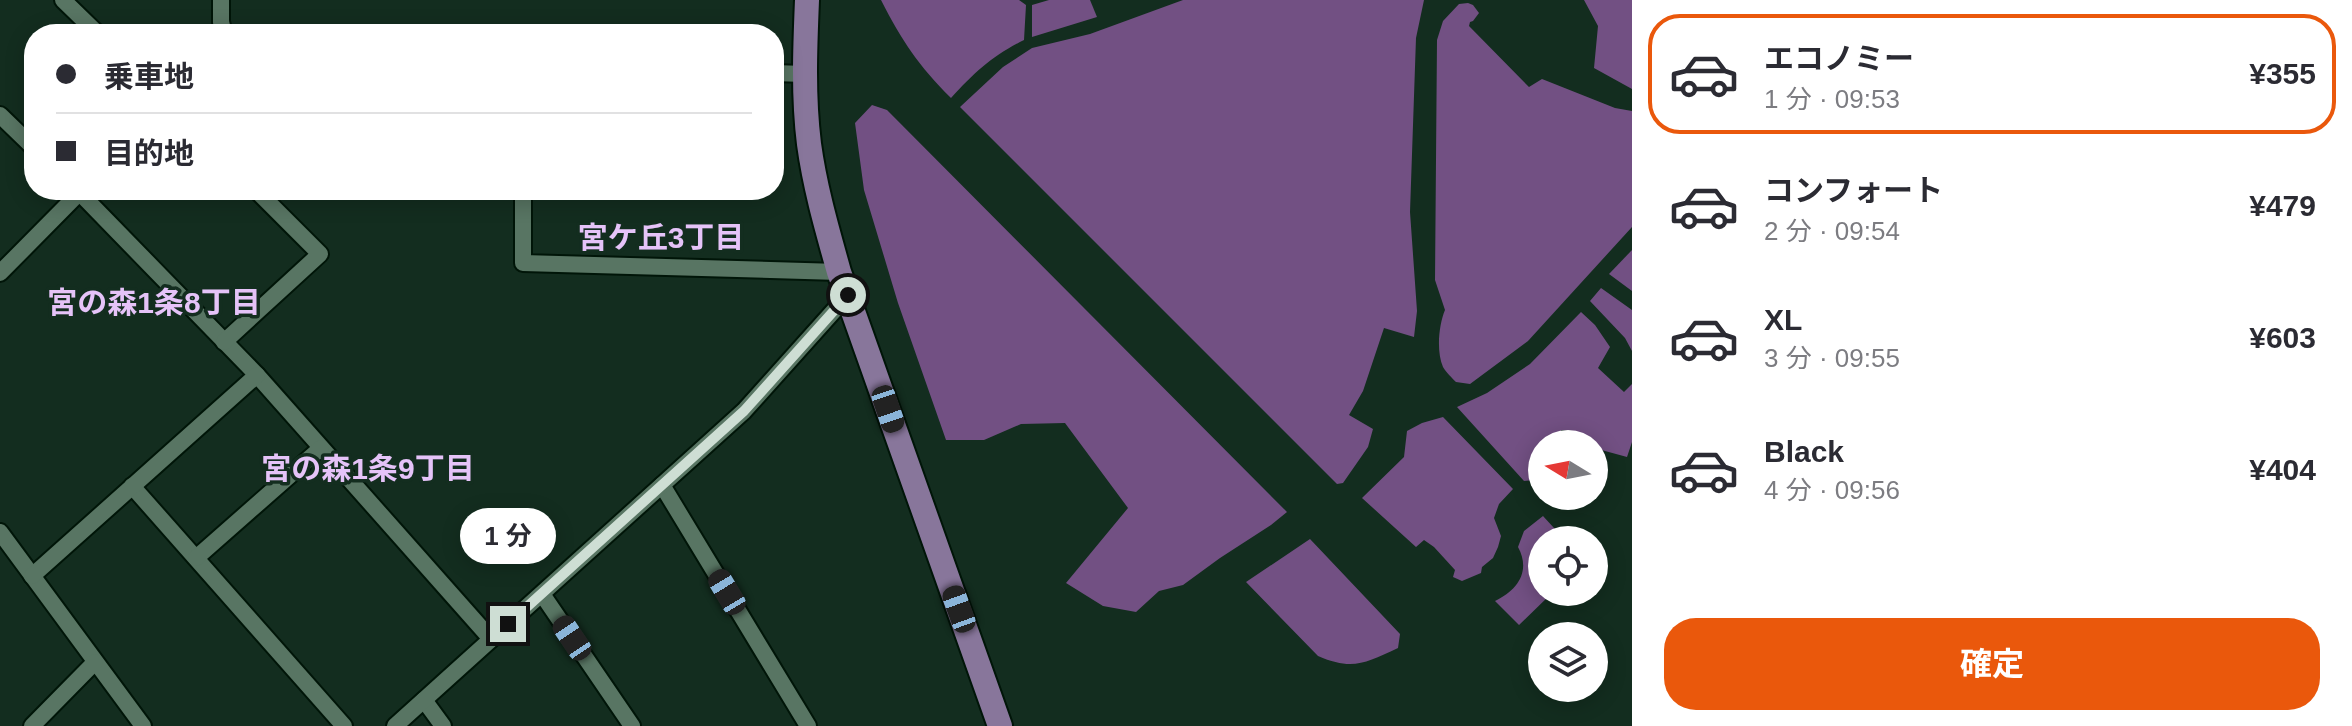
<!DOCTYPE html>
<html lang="ja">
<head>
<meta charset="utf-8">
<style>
  body { margin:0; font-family:Arial,"Noto Sans JP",sans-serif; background:#f2f2f3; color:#2b2b33; height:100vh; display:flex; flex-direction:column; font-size:30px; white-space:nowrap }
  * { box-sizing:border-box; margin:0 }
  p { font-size:26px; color:#7c7c81 }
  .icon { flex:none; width:44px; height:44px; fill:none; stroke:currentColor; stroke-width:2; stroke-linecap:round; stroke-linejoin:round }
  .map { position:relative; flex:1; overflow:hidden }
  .sheet { display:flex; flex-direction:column; background:#fff; width:720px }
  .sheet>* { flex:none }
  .guide { position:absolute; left:24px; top:24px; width:760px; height:176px; border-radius:32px; box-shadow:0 4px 20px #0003; display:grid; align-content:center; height:176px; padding:0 32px; background:#fff }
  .needle { width:52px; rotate:280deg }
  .tools { position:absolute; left:1528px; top:430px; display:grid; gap:16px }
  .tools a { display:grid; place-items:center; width:80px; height:80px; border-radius:50%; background:#fff; box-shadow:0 4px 20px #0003; font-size:40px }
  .end { position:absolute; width:36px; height:36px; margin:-18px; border:10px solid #ceded4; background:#111; box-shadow:0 0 0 4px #111 }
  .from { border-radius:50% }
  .bubble { position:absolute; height:56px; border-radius:28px; background:#fff; box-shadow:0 4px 20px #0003; font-size:26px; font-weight:700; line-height:56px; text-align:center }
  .car { position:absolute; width:24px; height:48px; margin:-24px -12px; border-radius:10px; box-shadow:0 0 6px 2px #0007; background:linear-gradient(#222 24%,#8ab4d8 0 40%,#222 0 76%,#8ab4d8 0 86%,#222 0) }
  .guide b { display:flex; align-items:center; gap:28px; height:76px; font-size:30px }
  .guide b+b { border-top:2px solid #e1e1e2 }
  .guide i { width:20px; height:20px; background:#2b2b33 }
  ul { padding:14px 0 0; list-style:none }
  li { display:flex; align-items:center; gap:24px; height:120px; margin:0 16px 12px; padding:0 16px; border:4px solid transparent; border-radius:32px }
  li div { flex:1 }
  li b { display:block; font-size:30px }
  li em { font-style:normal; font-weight:700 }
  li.active { border-color:#ea580c }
  li>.icon { width:72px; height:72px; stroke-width:1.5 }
  .primary-button { display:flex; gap:16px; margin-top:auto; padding:16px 32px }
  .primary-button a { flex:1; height:92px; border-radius:32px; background:#ea580c; color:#fff; font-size:32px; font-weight:700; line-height:92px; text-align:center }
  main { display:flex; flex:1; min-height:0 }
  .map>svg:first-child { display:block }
</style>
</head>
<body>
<main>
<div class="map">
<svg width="1632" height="726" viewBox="0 0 1632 726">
  <rect width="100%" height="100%" fill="#132d1f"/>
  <!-- forest -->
  <g fill="#725083">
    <path d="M881 0H1019L1026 5 1024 40C992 56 975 72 951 98 918 65 902 41 881 0Z"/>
    <polygon points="1049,0 1090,0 1097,17 1032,37 1032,5"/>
    <polygon points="1183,0 1424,0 1416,38 1410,212 1417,311 1414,337 1384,328 1363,391 1349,415 1373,429 1368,447 1343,483 1337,484 960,107 1003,67 1032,48 1090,34"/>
    <polygon points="1584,0 1632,0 1632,89 1594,68 1598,26"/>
    <path d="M1468 3 1473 5 1479 13 1473 21 1470 22 1469 26 1529 87 1542 79 1615 108 1632 111V227L1528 341 1470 384 1456 382C1452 378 1446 372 1443 367 1436 351 1439 324 1445 310L1435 280 1437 40 1443 21 1459 4Z"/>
    <polygon points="872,105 887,110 1287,512 1271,525 1220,558 1183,585 1159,591 1136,612 1103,606 1066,583 1128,508 1065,423 1021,424 984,440 946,440 898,303 864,190 855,123"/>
    <polygon points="1632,250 1632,291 1609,274"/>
    <polygon points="1601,288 1632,310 1632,351 1625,338 1590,301"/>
    <polygon points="1581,312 1595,325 1610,347 1598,368 1624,392 1632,384 1632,442 1627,457 1594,448 1594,444 1586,444 1574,431 1561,430 1558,444 1542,444 1542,472 1535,480 1524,481 1457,407 1487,393 1530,364"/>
    <polygon points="1443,417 1513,489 1499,504 1494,518 1501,536 1498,547 1493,558 1482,567 1481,573 1462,581 1453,577 1455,570 1434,547 1424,540 1416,547 1362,498 1404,457 1407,431 1422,423"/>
    <path d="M1543 516 1565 540H1542V592H1553L1519 625 1495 601C1518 590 1531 571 1518 547L1524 531Z"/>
    <path d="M1310 539 1400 634 1398 648C1365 663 1353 671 1318 656L1246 582Z"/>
  </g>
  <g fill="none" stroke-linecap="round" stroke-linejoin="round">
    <defs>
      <g id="street">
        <polyline points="63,0 98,34"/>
        <polyline points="221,0 221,22 224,34"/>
        <polyline points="774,73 804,74"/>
        <polyline points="0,115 34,148"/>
        <polyline points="77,190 257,375 491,639"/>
        <polyline points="523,190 523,263 839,272"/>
        <polyline points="0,273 82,190"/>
        <polyline points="224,342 320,254 256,190"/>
        <polyline points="662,485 808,726"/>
        <polyline points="132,486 344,726"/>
        <polyline points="0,532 143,726"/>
        <polyline points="196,558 321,448"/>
        <polyline points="32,576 257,375"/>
        <polyline points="542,594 632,726"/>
        <polyline points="424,700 443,726"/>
        <polyline points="32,726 95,662"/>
        <polyline points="395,726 744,411 848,295"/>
      </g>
      <path id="primary" d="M807 0C805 48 803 96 809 144 815 188 827 229 839 272L1000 726"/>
    </defs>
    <!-- street casing -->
    <use href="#street" stroke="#001508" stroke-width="20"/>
    <!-- primary casing -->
    <use href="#primary" stroke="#001508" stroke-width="28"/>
    <!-- street -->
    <use href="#street" stroke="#587563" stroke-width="16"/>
    <!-- primary -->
    <use href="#primary" stroke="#88769b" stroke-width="24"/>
  </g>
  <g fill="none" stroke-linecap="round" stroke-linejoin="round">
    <!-- route -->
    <polyline stroke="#ceded4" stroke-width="10" points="508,624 744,411 848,295"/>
  </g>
  <g text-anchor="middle" stroke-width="7" stroke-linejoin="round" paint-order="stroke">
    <!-- neighbourhood labels -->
    <g font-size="30" font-weight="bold" fill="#e5c3f8" stroke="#132d1f">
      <text x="661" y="248">宮ケ丘3丁目</text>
      <text x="154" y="313">宮の森1条8丁目</text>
      <text x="368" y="479">宮の森1条9丁目</text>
    </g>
  </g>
</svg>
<div class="tools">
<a><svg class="needle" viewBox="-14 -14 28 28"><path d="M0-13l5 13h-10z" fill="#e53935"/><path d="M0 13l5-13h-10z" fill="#7c7c81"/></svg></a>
<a><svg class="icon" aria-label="locate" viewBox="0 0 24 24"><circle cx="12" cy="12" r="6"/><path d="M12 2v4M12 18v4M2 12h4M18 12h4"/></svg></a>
<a><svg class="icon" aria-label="layers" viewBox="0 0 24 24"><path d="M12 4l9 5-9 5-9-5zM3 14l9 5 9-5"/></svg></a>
</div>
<i class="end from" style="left:848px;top:295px"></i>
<i class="end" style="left:508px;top:624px"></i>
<div class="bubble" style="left:460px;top:508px;width:96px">1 分</div>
<i class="car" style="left:888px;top:409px;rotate:161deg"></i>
<i class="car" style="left:727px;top:592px;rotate:329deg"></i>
<i class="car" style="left:959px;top:609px;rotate:340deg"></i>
<i class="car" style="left:572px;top:638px;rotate:326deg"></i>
<div class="guide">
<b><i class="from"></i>乗車地</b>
<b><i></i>目的地</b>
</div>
</div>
<section class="sheet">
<ul>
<li class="active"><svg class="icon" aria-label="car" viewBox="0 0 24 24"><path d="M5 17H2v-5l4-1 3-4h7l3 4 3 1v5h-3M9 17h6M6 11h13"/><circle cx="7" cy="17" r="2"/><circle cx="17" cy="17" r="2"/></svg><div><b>エコノミー</b><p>1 分 · 09:53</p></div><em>¥355</em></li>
<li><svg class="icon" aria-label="car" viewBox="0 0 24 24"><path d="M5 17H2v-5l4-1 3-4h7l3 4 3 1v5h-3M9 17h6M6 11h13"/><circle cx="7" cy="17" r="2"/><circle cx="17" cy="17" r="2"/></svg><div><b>コンフォート</b><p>2 分 · 09:54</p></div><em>¥479</em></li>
<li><svg class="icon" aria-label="car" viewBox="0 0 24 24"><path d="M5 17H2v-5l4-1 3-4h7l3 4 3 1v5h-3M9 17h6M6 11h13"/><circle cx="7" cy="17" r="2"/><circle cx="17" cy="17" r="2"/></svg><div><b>XL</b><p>3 分 · 09:55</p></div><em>¥603</em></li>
<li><svg class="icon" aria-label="car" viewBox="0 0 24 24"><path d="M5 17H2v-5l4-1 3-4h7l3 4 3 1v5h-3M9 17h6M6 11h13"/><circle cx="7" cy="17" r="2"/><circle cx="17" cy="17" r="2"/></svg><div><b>Black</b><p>4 分 · 09:56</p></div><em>¥404</em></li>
</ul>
<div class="primary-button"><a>確定</a></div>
</section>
</main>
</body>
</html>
